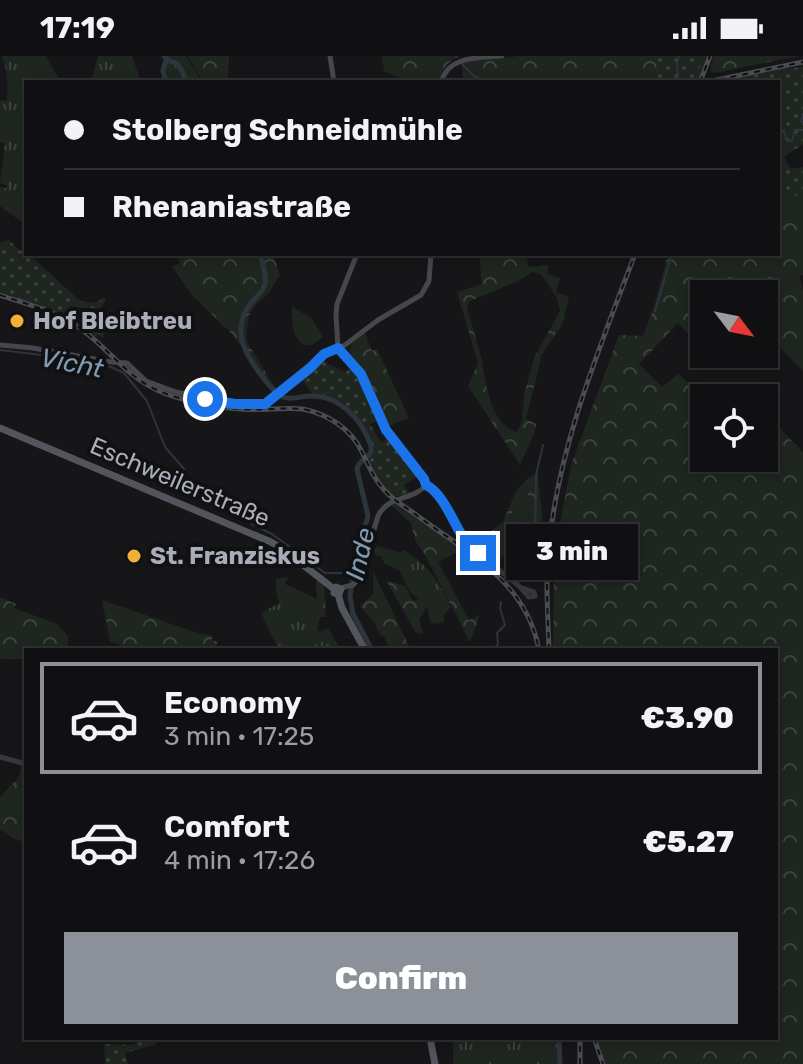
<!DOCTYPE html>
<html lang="en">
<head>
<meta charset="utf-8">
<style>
  body { margin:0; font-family:Rubik,sans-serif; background:#1e1e20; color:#f1f3f6; height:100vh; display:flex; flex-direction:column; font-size:30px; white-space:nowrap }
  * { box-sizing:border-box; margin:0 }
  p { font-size:26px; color:#9c9d9f }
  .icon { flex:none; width:44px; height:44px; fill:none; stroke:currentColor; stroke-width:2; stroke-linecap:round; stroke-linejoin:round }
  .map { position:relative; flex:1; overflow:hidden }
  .details { position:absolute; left:24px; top:592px; width:754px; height:392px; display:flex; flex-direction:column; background:#101012; border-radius:0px; box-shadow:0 4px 12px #0003,0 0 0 2px #303032 }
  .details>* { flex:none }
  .banner { position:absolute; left:24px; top:24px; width:756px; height:176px; border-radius:0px; box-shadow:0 4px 12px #0003,0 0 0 2px #303032; display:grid; align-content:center; height:176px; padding:0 40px; background:#101012 }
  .needle { width:52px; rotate:122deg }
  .fabs { position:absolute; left:690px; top:224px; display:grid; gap:16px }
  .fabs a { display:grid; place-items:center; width:88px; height:88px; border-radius:0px; background:#101012; box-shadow:0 4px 12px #0003,0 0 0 2px #303032; font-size:40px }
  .end { position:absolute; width:36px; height:36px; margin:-18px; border:10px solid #1a73e8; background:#fff; box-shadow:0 0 0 4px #fff }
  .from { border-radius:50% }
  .bubble { position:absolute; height:56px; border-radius:0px; background:#101012; box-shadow:0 4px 12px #0003,0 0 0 2px #303032; font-size:26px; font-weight:800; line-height:56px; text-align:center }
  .banner b { display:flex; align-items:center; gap:28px; height:76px; font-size:30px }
  .banner b+b { border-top:2px solid #303032 }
  .banner i { width:20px; height:20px; background:#f1f3f6 }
  ul { padding:14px 0 0; list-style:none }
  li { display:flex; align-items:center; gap:24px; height:112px; margin:0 16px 12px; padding:0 24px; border:4px solid transparent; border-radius:0px }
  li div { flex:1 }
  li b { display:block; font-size:30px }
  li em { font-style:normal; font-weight:800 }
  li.selected { border-color:#8c9099 }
  li>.icon { width:72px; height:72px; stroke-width:1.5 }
  .button { display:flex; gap:16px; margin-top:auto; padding:16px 40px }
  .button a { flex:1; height:92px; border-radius:0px; background:#8c9099; color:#fff; font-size:32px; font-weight:800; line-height:92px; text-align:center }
  .status { display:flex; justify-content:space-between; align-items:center; height:56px; padding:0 40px; background:#101012; direction:ltr }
  .status svg { height:22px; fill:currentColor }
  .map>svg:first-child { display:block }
</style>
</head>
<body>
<div class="status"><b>17:19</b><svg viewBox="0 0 49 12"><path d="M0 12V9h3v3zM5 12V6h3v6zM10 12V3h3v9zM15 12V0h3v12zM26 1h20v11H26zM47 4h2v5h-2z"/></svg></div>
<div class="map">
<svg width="803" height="1008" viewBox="0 0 803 1008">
  <defs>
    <pattern id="grass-tufts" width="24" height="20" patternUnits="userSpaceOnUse" patternTransform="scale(2)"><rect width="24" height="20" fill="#1e261f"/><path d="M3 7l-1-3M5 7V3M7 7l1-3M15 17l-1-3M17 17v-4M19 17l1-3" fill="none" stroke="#3c433d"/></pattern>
    <pattern id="forest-crowns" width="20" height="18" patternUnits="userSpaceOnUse" patternTransform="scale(2)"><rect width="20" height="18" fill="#1e261f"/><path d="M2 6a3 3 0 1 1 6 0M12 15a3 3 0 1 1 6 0" fill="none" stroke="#3c433d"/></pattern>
    <pattern id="park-dots" width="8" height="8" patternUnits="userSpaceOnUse" patternTransform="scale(2)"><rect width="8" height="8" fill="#1e261f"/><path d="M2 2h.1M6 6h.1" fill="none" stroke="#3c433d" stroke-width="1.8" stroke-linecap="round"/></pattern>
  </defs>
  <rect width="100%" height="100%" fill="#161618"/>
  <!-- grass -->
  <g fill="url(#grass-tufts)">
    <path d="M2 0H45L61 26H26V169L0 150V131L6 132 7 129 0 127 5 87 0 86V44L7 45C8 29 8 16 2 0Z"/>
    <polygon points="98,0 132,0 141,26 91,26"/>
    <path d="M377 490 401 497 404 494C429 510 437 523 451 550L444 559V565C428 573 430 562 427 551 426 549 422 544 420 542 408 539 405 525 400 515L384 507 381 500H376L374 495Z"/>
    <path d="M290 541C299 545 318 550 320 560 320 561 317 574 317 574L320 576 328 572 341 594H299L298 590 286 594H279L261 557Z"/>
    <rect x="453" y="982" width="104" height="26"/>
  </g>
  <!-- forest -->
  <g fill="url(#forest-crowns)" fill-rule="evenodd">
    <polygon points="165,0 186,0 202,26 167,26"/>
    <polygon points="188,0 229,0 228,26 203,26"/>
    <path d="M382 0H460C448 5 442 13 439 26H408L384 15Z"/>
    <path d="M517 0H707L697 26H463L462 11 459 6C478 2 498 5 517 0Z"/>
    <polygon points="714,0 799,0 715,17 711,16 711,10"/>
    <polygon points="778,50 803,86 784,101 791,113 803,111 803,219 799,220 803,234 803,315 764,275 764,238 704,238 704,294 678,267 639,308 662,331 678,318 693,331 740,337 747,342 704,342 704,402 764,402 764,355 803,397 803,1008 606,1008 597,982 776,982 776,594 553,594 554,501 571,409 619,279 643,280 654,251 668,198 778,198"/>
    <polygon points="177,198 273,198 280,219 268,238 256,248 249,259 246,280 248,288 276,333 273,335 233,279 191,238 172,210 180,207"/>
    <path d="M479 198H528L527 205 529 211 548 209V218L560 222 556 236 569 241 562 269 542 298 526 363 536 368 534 378 520 409 468 330 478 307 457 236 482 228ZM532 216 541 218 557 242 560 255 534 302 524 339 522 366 517 376C489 368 486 325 481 301 477 284 471 268 467 252L470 245 518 225Z"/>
    <path d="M365 277 372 295 377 293 409 362 388 370C378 353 374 334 364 318 360 311 352 305 350 297 349 287 359 282 365 277Z"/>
    <polygon points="538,417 543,467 539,500 534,501 531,499 527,428 508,472 499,511 492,506 498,483 492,482 490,488 485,487 483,495 475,490 473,485 478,479 486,479 503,466 516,435 527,423"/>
    <polygon points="395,446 461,494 438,506 469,564 480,559 470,586 425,499 415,484 411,467 391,449"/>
    <polygon points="373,515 411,594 393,594 388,591 385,581 380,579 375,568 360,550 373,538"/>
    <path d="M288 521 285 528 317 543 316 526 319 523 324 527 326 561H320C316 550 301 546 291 541L280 547 277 541 276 523Z"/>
    <polygon points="386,524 405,530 413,545 420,542 425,545 427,550 419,564 423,578 416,577"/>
    <polygon points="0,541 16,548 14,552 57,568 68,580 68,594 26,594 26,603 0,603"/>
    <polygon points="102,544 203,579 207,578 212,580 212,584 218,586 215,594 139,594 121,591 119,588 110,586"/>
    <path d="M26 665V786C11 784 10 778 0 773V741L19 721 22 705 23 667Z"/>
  </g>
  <!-- park -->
  <g fill="url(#park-dots)">
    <polygon points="655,0 704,0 694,26 659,26"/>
    <polygon points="803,11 803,88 784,101 792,116 803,112 803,137 778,147 778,26 720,26 783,13"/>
    <path d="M9 184 17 192 31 200 79 244C88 247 97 249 104 241L106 244 100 253 109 273 107 276H105L102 282 98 279 96 281 66 260 0 236V186Z"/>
    <path d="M322 305 345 316 352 312C365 325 371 347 377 365L370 368 381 386 388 382 418 420 404 429 410 438 394 441 385 434 377 422 367 403 373 391 367 375 356 361 343 349 312 338 302 323Z"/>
    <polygon points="144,982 159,982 154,989 125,997 128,1008 105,1008 104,988 133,989"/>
  </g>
  <!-- garden -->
  <g fill="#1e261f">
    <path d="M292 250 312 263 323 281 312 289H303C291 278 292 265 292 250Z"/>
    <path d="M527 427 531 500H514L513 502 501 500C507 476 512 446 527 427Z"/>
  </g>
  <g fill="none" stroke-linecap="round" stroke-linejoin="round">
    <!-- stream -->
    <g stroke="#2c353c" stroke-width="2">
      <polyline points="456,0 456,1"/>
      <polyline points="461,7 473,19 487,26"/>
      <polyline points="673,26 678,22 677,7 679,0"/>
      <polyline points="803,58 801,65 803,67"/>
      <polyline points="778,79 784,74 786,83 792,85 795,74 803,74"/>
      <polyline points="655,255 672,198"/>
      <polyline points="0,294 59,301 111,311 124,317 147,345 165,391 185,414"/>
      <polyline points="197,427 206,438 253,469 272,478 325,517 345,517 351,525"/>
      <polyline points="533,500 535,495 536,419 543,389"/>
      <polyline points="493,594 498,588 497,577 505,569 500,552 501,546"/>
    </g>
    <!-- river -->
    <g stroke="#2c353c" stroke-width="5">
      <path d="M164 0C168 5 171 5 177 8 182 12 184 20 187 26"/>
      <polyline points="166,26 163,15 166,4"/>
      <path d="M260 198C262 208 267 217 265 228 263 236 256 241 251 247 240 260 238 278 245 293 250 305 271 336 283 341 293 345 303 339 313 340 338 340 360 362 368 383 370 387 372 391 371 395 369 403 359 403 357 413L368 460 356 500 350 540 353 558 372 594"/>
      <polyline points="559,982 560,1008"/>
    </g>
    <!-- tertiary -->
    <g stroke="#37383d" stroke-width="5">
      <polyline points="426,429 433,433 439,440 467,487 520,531 529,541 535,540 534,536 520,531"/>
      <polyline points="0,701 26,708"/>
    </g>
    <!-- secondary -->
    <g stroke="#45474d" stroke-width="5">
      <polyline points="330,0 334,26"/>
      <path d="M441 26C449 0 476 2 502 0"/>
      <polyline points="0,289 33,292 111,306 127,307 146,325 176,336 230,347 265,348 310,312 324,298 345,289 378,264 421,239 429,225 431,198"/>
      <path d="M338 292 361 318 386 374 424 423 426 429C413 445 388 439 378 460L360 521 353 529 340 532"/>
      <polyline points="338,292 336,259 337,248 357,198"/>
    </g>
    <!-- primary -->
    <g stroke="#53555c" stroke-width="7">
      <polyline points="0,372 271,486 284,494 334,533"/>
      <polygon points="336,531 341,533 339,538 334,537"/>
      <polyline points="338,538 342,552 365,594"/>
      <polyline points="430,982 435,1008"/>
    </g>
    <defs>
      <g id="rail">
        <polyline points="700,26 710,0"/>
        <polyline points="707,26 803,6"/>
        <path d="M0 239C29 249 60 256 85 276 110 295 128 321 157 334 178 344 218 352 241 353 262 355 282 351 303 353 327 358 350 372 361 394 368 408 374 424 386 436 395 445 405 451 415 458 467 497 526 524 539 594"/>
        <path d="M549 594C548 559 545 525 549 490 559 388 599 294 635 198"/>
        <polyline points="594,982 603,1008"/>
        <polyline points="580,1008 580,982"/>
      </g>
    </defs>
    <!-- rail casing -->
    <use href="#rail" stroke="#4a4c52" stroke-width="5"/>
    <!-- rail -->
    <use href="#rail" stroke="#111113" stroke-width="2" stroke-dasharray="6" stroke-linecap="butt"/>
  </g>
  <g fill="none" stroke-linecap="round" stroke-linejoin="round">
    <!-- route -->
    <path stroke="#1a73e8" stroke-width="10" d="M205 343 235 348H265L310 312 324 298 338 292 361 318 386 374 424 423 426 429C443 437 454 468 464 483 468 489 473 493 478 497"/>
  </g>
  <!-- markers -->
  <g fill="#f2b134" stroke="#111113" stroke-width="3">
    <circle cx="17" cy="265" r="8"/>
    <circle cx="134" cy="500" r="8"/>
  </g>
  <g text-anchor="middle" stroke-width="8" stroke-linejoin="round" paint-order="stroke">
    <!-- poi labels -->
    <g font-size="24" font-weight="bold" fill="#a8adb8" stroke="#111113" text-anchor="start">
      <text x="33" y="273">Hof Bleibtreu</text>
      <text x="150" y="508">St. Franziskus</text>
    </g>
    <!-- street labels -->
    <g font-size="24" fill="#a8adb8" stroke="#111113">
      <text transform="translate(180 426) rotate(23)" y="8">Eschweilerstraße</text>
    </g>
    <!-- water labels -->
    <g font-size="26" font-style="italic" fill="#7f9bb3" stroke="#111113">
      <text transform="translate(72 307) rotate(11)" y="9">Vicht</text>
      <text transform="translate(360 498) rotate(-77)" y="9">Inde</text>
    </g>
  </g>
</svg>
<div class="fabs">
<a><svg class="needle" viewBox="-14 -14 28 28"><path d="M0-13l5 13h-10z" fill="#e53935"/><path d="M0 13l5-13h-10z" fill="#9c9d9f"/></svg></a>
<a><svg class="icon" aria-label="locate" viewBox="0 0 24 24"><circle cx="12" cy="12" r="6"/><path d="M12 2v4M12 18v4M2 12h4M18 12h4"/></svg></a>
</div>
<i class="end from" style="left:205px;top:343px"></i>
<i class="end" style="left:478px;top:497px"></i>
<div class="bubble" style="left:506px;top:468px;width:132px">3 min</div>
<div class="banner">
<b><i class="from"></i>Stolberg Schneidmühle</b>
<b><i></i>Rhenaniastraße</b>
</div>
<section class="details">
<ul>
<li class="selected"><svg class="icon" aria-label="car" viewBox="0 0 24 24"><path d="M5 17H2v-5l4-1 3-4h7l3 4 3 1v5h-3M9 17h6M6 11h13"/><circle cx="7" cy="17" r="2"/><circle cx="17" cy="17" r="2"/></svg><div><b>Economy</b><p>3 min · 17:25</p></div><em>€3.90</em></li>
<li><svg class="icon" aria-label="car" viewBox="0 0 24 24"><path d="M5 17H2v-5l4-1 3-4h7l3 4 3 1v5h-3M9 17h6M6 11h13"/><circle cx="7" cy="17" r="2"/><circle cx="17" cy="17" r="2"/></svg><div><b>Comfort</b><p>4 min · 17:26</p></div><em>€5.27</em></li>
</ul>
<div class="button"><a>Confirm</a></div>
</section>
</div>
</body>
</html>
